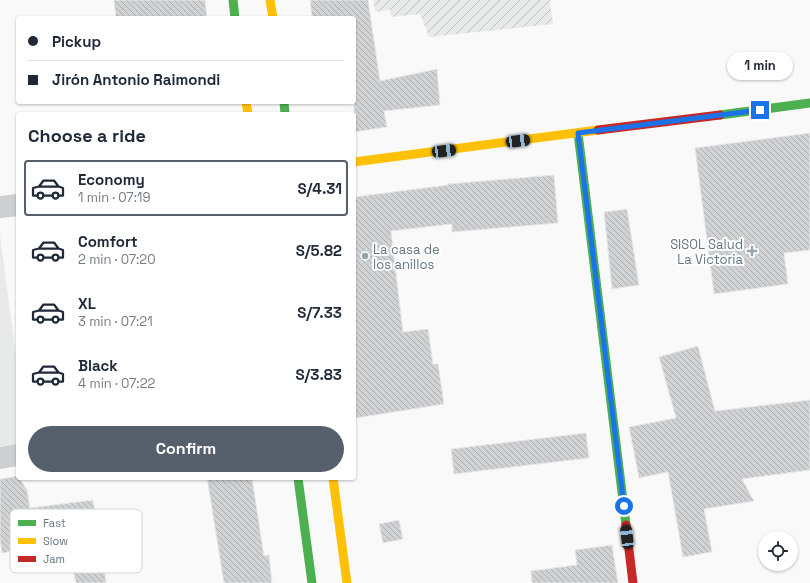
<!DOCTYPE html>
<html lang="en">
<head>
<meta charset="utf-8">
<style>
  body { margin:0; font-family:"Space Grotesk",sans-serif; background:#f6f6f7; color:#1f2937; height:100vh; display:flex; flex-direction:column; font-size:15px; white-space:nowrap }
  * { box-sizing:border-box; margin:0 }
  p { font-size:13px; color:#747a83 }
  .icon { flex:none; width:22px; height:22px; fill:none; stroke:currentColor; stroke-width:2; stroke-linecap:round; stroke-linejoin:round }
  .map { position:relative; flex:1; overflow:hidden }
  .details { position:absolute; left:16px; top:112px; width:340px; height:368px; display:flex; flex-direction:column; background:#fff; border-radius:4px; box-shadow:0 1px 3px #0004 }
  .details>* { flex:none }
  .top-card { position:absolute; left:16px; top:16px; width:340px; height:88px; border-radius:4px; box-shadow:0 1px 3px #0004; display:grid; align-content:center; height:88px; padding:0 12px; background:#fff }
  .tools { position:absolute; left:758px; top:531px; display:grid; gap:8px }
  .tools a { display:grid; place-items:center; width:40px; height:40px; border-radius:50%; background:#fff; box-shadow:0 1px 3px #0004; font-size:20px }
  .end { position:absolute; width:18px; height:18px; margin:-9px; border:5px solid #1a73e8; background:#fff; box-shadow:0 0 0 2px #fff }
  .from { border-radius:50% }
  .bubble { position:absolute; height:28px; border-radius:14px; background:#fff; box-shadow:0 1px 3px #0004; font-size:13px; font-weight:700; line-height:28px; text-align:center }
  .car { position:absolute; width:12px; height:24px; margin:-12px -6px; border-radius:5px; box-shadow:0 0 3px 1px #0007; background:linear-gradient(#222 24%,#8ab4d8 0 40%,#222 0 76%,#8ab4d8 0 86%,#222 0) }
  .top-card b { display:flex; align-items:center; gap:14px; height:38px; font-size:15px }
  .top-card b+b { border-top:1px solid #e0e1e3 }
  .top-card i { width:10px; height:10px; background:#1f2937 }
  ul { padding:0; list-style:none }
  li { display:flex; align-items:center; gap:12px; height:56px; margin:0 8px 6px; padding:0 4px; border:2px solid transparent; border-radius:4px }
  li div { flex:1 }
  li b { display:block; font-size:15px }
  li em { font-style:normal; font-weight:700 }
  li.selected { border-color:#56606c }
  li>.icon { width:36px; height:36px; stroke-width:1.5 }
  h2 { padding:0 12px; font-size:18px; line-height:48px }
  .action { display:flex; gap:8px; margin-top:auto; padding:8px 12px }
  .action a { flex:1; height:46px; border-radius:24px; background:#56606c; color:#fff; font-size:16px; font-weight:700; line-height:46px; text-align:center }
  .map>svg:first-child { display:block }
</style>
</head>
<body>
<div class="map">
<svg width="810" height="583" viewBox="0 0 810 583">
  <defs>
    <pattern id="industrial-furrows" width="10" height="10" patternUnits="userSpaceOnUse"><rect width="10" height="10" fill="#e8e9e9"/><path d="M-1 1l2-2M0 10L10 0M9 11l2-2" fill="none" stroke="#c0c1c2"/></pattern>
    <pattern id="building-back-hatch" width="6" height="6" patternUnits="userSpaceOnUse"><rect width="6" height="6" fill="#d0d2d3"/><path d="M-1 5l2 2M0 0l6 6M5-1l2 2" fill="none" stroke="#acafb1"/></pattern>
  </defs>
  <rect width="100%" height="100%" fill="#f9f9f9"/>
  <!-- built -->
  <polygon fill="#e8e9e9" points="0,234 18,372 18,444 0,446"/>
  <!-- industrial -->
  <polygon fill="url(#industrial-furrows)" points="373,0 550,0 553,24 429,37 420,14 391,17 390,10 375,12"/>
  <!-- building -->
  <g fill="url(#building-back-hatch)" stroke="#e8e8e8">
    <polygon points="114,0 205,0 207,18 116,18"/>
    <polygon points="310,0 368,0 380,81 437,69 440,105 384,111 387,127 354,132 354,18 312,18"/>
    <polygon points="810,133 810,250 784,253 788,284 714,294 695,148"/>
    <polygon points="554,175 558,223 452,232 452,224 391,231 403,332 428,329 433,364 438,364 444,404 356,418 354,402 354,197 448,185 448,184"/>
    <polygon points="627,209 639,285 612,289 604,212"/>
    <polygon points="698,346 715,411 810,400 810,470 742,479 754,501 704,509 712,552 683,557 668,472 639,478 629,427 676,418 659,357"/>
    <polygon points="586,433 589,458 454,474 451,449"/>
    <polygon points="18,476 18,478 19,478 27,490 30,508 93,500 99,538 101,538 106,583 76,583 73,570 70,570 66,544 2,553 0,539 0,479"/>
    <polygon points="207,478 252,478 264,556 269,555 272,583 224,583"/>
    <polygon points="399,520 403,539 383,543 379,524"/>
    <polygon points="612,545 618,583 532,583 531,571 577,565 575,550"/>
  </g>
  <g fill="none" stroke-linecap="round" stroke-linejoin="round">
    <!-- street -->
    <g stroke="#cecfd0" stroke-width="22">
      <polyline points="0,207 18,205"/>
      <polyline points="0,458 18,455"/>
    </g>
    <!-- fast -->
    <g stroke="#4caf50" stroke-width="9">
      <polyline points="233,0 235,18"/>
      <polyline points="284,102 285,114"/>
      <polyline points="720,115 810,103"/>
      <polyline points="578,133 626,525"/>
      <polyline points="298,478 312,583"/>
    </g>
    <!-- slow -->
    <g stroke="#ffc107" stroke-width="9">
      <polyline points="270,0 273,18"/>
      <polyline points="246,102 248,114"/>
      <polyline points="354,162 598,130"/>
      <polyline points="333,478 347,583"/>
    </g>
    <!-- jam -->
    <g stroke="#c62828" stroke-width="9">
      <polyline points="598,130 720,115"/>
      <polyline points="626,525 633,583"/>
    </g>
  </g>
  <g fill="none" stroke-linecap="round" stroke-linejoin="round">
    <!-- route -->
    <polyline stroke="#1a73e8" stroke-width="5" points="624,506 578,133 760,110"/>
  </g>
  <!-- markers -->
  <g fill="#99a4ac" stroke="#fff" stroke-width="1.5">
    <path d="M750 245h4v4h4v4h-4v4h-4v-4h-4v-4h4z"/>
    <circle cx="365" cy="256" r="4"/>
  </g>
  <g text-anchor="middle" stroke-width="4" stroke-linejoin="round" paint-order="stroke">
    <!-- poi labels -->
    <g font-size="13" fill="#657683" stroke="#fff" text-anchor="end">
      <text x="743" y="249">SISOL Salud<tspan x="743" dy="15">La Victoria</tspan></text>
      <text x="373" y="254" text-anchor="start">La casa de<tspan x="373" dy="15">los anillos</tspan></text>
    </g>
  </g>
  <!-- legend -->
  <rect x="10" y="509" width="132" height="64" rx="6" fill="#fff" stroke="#d1d6da" stroke-width="1"/>
  <rect x="18" y="520" width="18" height="6" fill="#4caf50"/>
  <rect x="18" y="538" width="18" height="6" fill="#ffc107"/>
  <rect x="18" y="556" width="18" height="6" fill="#c62828"/>
  <g font-size="11" fill="#657683">
    <text x="43" y="527">Fast</text>
    <text x="43" y="545">Slow</text>
    <text x="43" y="563">Jam</text>
  </g>
</svg>
<div class="tools">
<a><svg class="icon" aria-label="locate" viewBox="0 0 24 24"><circle cx="12" cy="12" r="6"/><path d="M12 2v4M12 18v4M2 12h4M18 12h4"/></svg></a>
</div>
<i class="end from" style="left:624px;top:506px"></i>
<i class="end" style="left:760px;top:110px"></i>
<div class="bubble" style="left:727px;top:52px;width:66px">1 min</div>
<i class="car" style="left:518px;top:141px;rotate:83deg"></i>
<i class="car" style="left:444px;top:151px;rotate:83deg"></i>
<i class="car" style="left:627px;top:537px;rotate:353deg"></i>
<div class="top-card">
<b><i class="from"></i>Pickup</b>
<b><i></i>Jirón Antonio Raimondi</b>
</div>
<section class="details">
<h2>Choose a ride</h2>
<ul>
<li class="selected"><svg class="icon" aria-label="car" viewBox="0 0 24 24"><path d="M5 17H2v-5l4-1 3-4h7l3 4 3 1v5h-3M9 17h6M6 11h13"/><circle cx="7" cy="17" r="2"/><circle cx="17" cy="17" r="2"/></svg><div><b>Economy</b><p>1 min · 07:19</p></div><em>S/4.31</em></li>
<li><svg class="icon" aria-label="car" viewBox="0 0 24 24"><path d="M5 17H2v-5l4-1 3-4h7l3 4 3 1v5h-3M9 17h6M6 11h13"/><circle cx="7" cy="17" r="2"/><circle cx="17" cy="17" r="2"/></svg><div><b>Comfort</b><p>2 min · 07:20</p></div><em>S/5.82</em></li>
<li><svg class="icon" aria-label="car" viewBox="0 0 24 24"><path d="M5 17H2v-5l4-1 3-4h7l3 4 3 1v5h-3M9 17h6M6 11h13"/><circle cx="7" cy="17" r="2"/><circle cx="17" cy="17" r="2"/></svg><div><b>XL</b><p>3 min · 07:21</p></div><em>S/7.33</em></li>
<li><svg class="icon" aria-label="car" viewBox="0 0 24 24"><path d="M5 17H2v-5l4-1 3-4h7l3 4 3 1v5h-3M9 17h6M6 11h13"/><circle cx="7" cy="17" r="2"/><circle cx="17" cy="17" r="2"/></svg><div><b>Black</b><p>4 min · 07:22</p></div><em>S/3.83</em></li>
</ul>
<div class="action"><a>Confirm</a></div>
</section>
</div>
</body>
</html>
